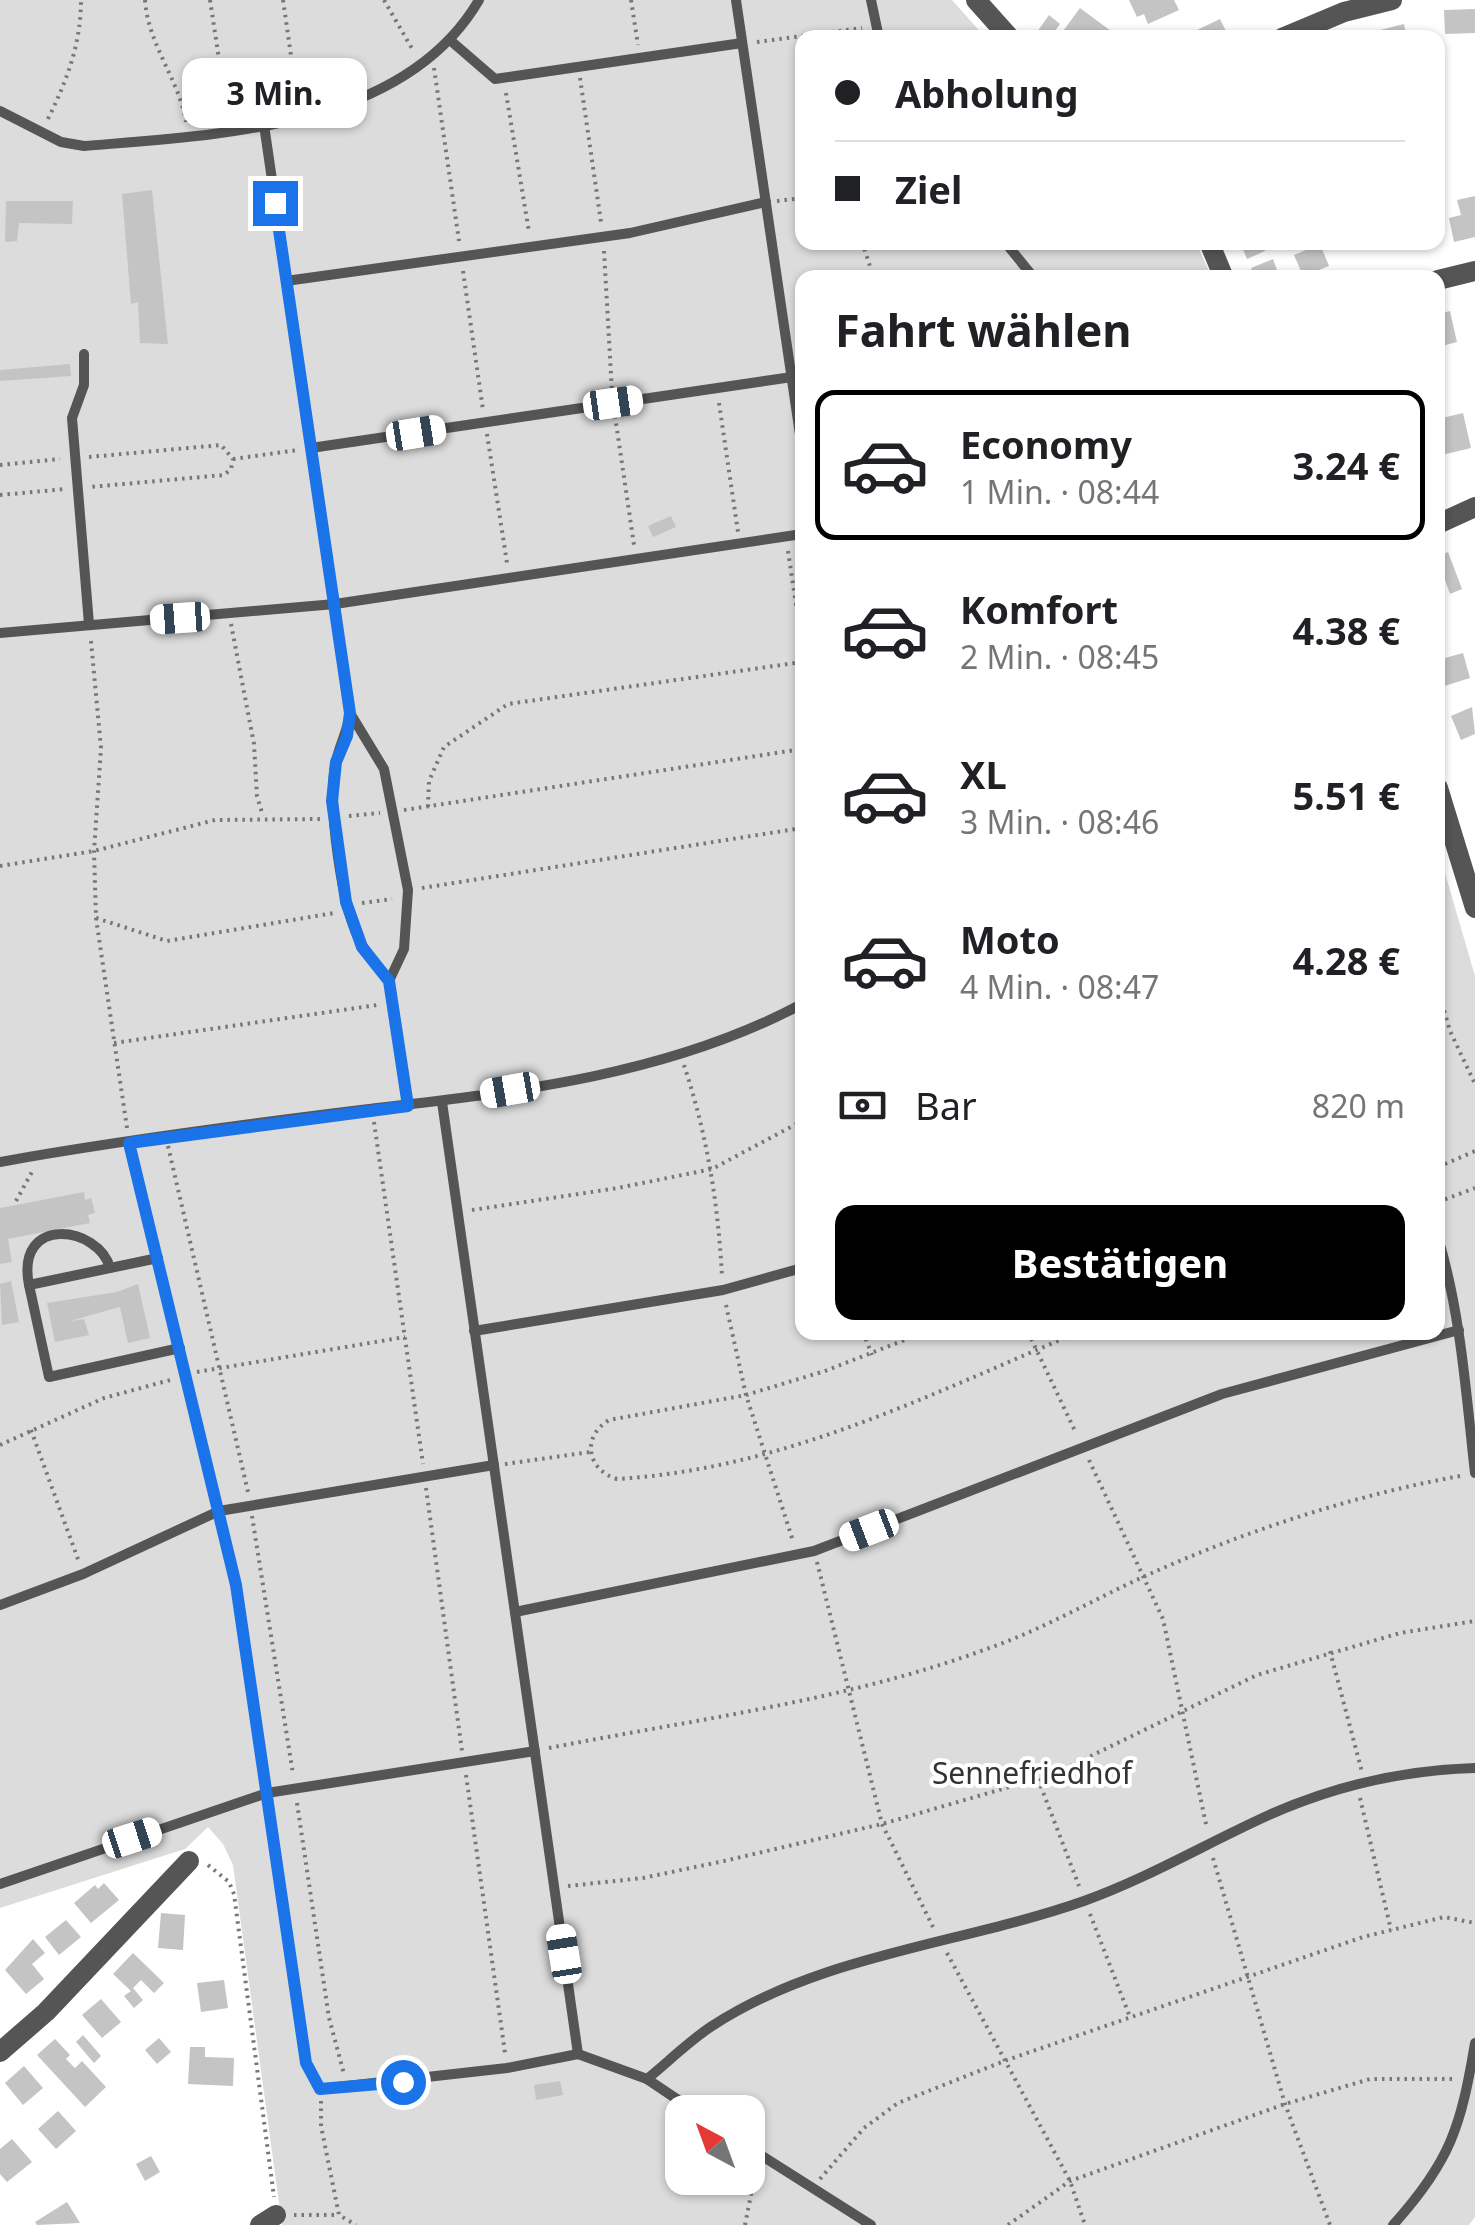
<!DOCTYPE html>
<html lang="de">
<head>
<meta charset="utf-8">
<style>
  body { margin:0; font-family:"Noto Sans",sans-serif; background:#f2f2f2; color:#202124; height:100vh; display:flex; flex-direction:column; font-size:38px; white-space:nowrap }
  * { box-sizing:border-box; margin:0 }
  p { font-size:32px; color:#757577 }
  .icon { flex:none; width:55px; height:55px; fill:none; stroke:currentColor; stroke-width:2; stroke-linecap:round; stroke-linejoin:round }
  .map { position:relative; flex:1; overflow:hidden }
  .drawer { position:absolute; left:795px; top:270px; width:650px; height:1070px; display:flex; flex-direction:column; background:#fff; border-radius:20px; box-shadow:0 2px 8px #0004 }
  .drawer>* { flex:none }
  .guide { position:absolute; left:795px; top:30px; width:650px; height:220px; border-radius:20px; box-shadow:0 2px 8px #0004; display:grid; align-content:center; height:220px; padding:0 40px; background:#fff }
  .needle { width:65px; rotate:319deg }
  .buttons { position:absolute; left:665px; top:2095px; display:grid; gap:20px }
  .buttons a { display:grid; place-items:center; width:100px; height:100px; border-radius:20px; background:#fff; box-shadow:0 2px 8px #0004; font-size:50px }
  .end { position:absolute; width:45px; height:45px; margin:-22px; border:12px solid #1a73e8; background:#fff; box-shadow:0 0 0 5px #fff }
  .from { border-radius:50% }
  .bubble { position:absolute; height:70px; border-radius:20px; background:#fff; box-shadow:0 2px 8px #0004; font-size:32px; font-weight:700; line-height:70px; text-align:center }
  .car { position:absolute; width:30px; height:60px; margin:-30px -15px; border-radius:12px; box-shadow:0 0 8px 2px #0007; background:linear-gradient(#fff 24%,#345 0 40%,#fff 0 76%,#345 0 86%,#fff 0) }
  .guide b { display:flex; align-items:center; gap:35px; height:95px; font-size:38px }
  .guide b+b { border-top:2px solid #e0e0e0 }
  .guide i { width:25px; height:25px; background:#202124 }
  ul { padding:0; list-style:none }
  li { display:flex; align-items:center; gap:30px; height:150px; margin:0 20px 15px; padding:0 20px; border:5px solid transparent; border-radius:20px }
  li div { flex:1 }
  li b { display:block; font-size:38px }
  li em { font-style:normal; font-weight:700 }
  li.on { border-color:#000 }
  li>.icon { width:90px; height:90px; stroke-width:1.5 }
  h2 { padding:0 40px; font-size:45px; line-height:120px }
  .pay { display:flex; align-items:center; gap:25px; height:110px; padding:0 40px; font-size:38px }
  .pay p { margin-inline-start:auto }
  .primary-button { display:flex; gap:20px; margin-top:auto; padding:20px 40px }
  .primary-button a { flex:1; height:115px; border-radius:20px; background:#000; color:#fff; font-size:40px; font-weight:700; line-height:115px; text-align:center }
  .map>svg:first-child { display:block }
</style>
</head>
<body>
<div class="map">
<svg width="1475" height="2225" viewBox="0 0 1475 2225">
  <rect width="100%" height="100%" fill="#fff"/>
  <!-- green -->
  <path fill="#dcdcdc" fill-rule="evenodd" d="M0 0H952L985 37 802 38V242L1196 243 1212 277 802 278V1332H1438V849L1475 976V2217L1469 2225H282L233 1865 223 1844 208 1827 185 1849 0 1908ZM682 2112H748V2178H682Z"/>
  <!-- building -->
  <g fill="#c4c4c4">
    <polygon points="1129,0 1174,0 1179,10 1148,24 1144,14 1137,17"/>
    <polygon points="1080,8 1111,31 1106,38 1058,38"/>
    <polygon points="1475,9 1475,33 1445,34 1444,10"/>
    <polygon points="1049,15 1060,24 1050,38 1044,38 1037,32"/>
    <polygon points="1220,19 1227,33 1201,38 1197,30"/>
    <polygon points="1404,24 1407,38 1366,38 1364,34"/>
    <polygon points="152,190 168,344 140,343 138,302 131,304 122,194"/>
    <polygon points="1475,196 1475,237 1454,242 1449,218 1461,215 1457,200"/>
    <polygon points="6,201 73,201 72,224 19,223 17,241 5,242"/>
    <polygon points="1240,242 1261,242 1265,251 1247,259"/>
    <polygon points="1320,244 1329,266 1303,276 1294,255"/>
    <polygon points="1273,259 1280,278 1255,278 1251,268"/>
    <polygon points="1450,311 1457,342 1438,347 1438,314"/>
    <polygon points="70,364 71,376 0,381 0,370"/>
    <polygon points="1463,413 1471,448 1442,455 1438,419"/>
    <polygon points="671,516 676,527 653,537 648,526"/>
    <polygon points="1448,552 1462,589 1450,594 1444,577 1438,580 1438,556"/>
    <polygon points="1463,653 1470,678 1438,688 1438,660"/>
    <polygon points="1472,707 1475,734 1461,740 1451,716"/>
    <polygon points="84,1192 85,1200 91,1198 95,1213 88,1215 90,1223 8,1239 12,1262 0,1264 0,1208"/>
    <polygon points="11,1281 19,1322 2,1325 0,1284"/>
    <polygon points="138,1284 150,1338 128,1343 120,1307 70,1321 84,1319 89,1335 55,1342 47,1303 117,1292"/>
    <polygon points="104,1883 119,1900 91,1923 74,1903 95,1885 98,1889"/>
    <polygon points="161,1913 185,1915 183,1950 158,1948"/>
    <polygon points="66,1920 81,1937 59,1955 45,1937"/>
    <polygon points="33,1939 45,1953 32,1964 44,1979 26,1994 5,1970"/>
    <polygon points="133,1953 164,1983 154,1993 141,1980 133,1988 143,2000 134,2008 124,1996 131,1991 113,1974"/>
    <polygon points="224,1980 228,2008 201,2012 197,1983"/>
    <polygon points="101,1999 121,2022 102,2038 82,2015"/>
    <polygon points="83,2035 101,2056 94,2063 76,2042"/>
    <polygon points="159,2038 171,2052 157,2064 145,2050"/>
    <polygon points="55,2039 70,2055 66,2059 75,2068 82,2061 106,2087 85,2107 37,2055"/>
    <polygon points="190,2047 205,2047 205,2057 234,2058 233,2086 188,2084"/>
    <polygon points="24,2066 43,2088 23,2105 5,2083"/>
    <polygon points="560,2081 563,2095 536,2100 534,2085"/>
    <polygon points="58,2111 76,2131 56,2149 38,2129"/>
    <polygon points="12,2139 32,2162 7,2182 0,2174 0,2149"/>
    <polygon points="151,2156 160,2172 145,2181 136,2164"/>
    <polygon points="67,2202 80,2223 37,2225 35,2222"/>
  </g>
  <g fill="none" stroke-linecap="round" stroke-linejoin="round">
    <!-- path -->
    <g stroke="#777" stroke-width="4" stroke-dasharray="2.5 5" stroke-linecap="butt">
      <path d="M145 0C148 45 179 79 186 122"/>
      <polyline points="210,0 228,118"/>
      <polyline points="283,0 298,104"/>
      <polyline points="384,0 414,52"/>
      <polyline points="631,0 638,45"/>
      <polyline points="757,42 862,28"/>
      <polyline points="434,68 459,241"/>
      <polyline points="580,78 601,222"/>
      <polyline points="506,93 529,232"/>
      <path d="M48 119C67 80 81 44 81 0"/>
      <polyline points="777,201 802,198"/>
      <polyline points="862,242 874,278"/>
      <polyline points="604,251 612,392"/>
      <polyline points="463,271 483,410"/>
      <polyline points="719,403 738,532"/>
      <polyline points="615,416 634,545"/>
      <polyline points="487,434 507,563"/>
      <polyline points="89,457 221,445 233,459 231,469 224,475 90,487"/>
      <polyline points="233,459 298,450"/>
      <polyline points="0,465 60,459"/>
      <polyline points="0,495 66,489"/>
      <polyline points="788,551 802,644"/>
      <polyline points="231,624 254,744 257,796 263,816"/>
      <polyline points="91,641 101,748 94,851 96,918 127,1128"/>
      <polyline points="428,807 429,781 444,747 508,704 802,662"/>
      <polyline points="404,810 802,749"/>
      <polyline points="349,816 380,813"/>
      <polyline points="0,866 94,851 215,820 320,819"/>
      <polyline points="422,888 802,828"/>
      <polyline points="362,903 392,899"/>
      <polyline points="96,918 167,941 334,913"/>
      <polyline points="1438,989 1450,1031 1475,1084"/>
      <polyline points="114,1043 377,1005"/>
      <path d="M684 1065C707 1135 718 1202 722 1276"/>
      <polyline points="374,1122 423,1464"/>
      <polyline points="168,1146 248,1492"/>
      <polyline points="1438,1167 1475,1151"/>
      <polyline points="16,1201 33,1170"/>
      <polyline points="1438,1202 1475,1188"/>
      <polyline points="472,1210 618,1188 712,1169 802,1121"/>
      <polyline points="726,1305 746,1395 793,1541"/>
      <polyline points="863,1332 872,1355"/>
      <path d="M925 1332 825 1371 746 1395 609 1420C581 1437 587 1470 617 1479 784 1469 928 1395 1079 1332"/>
      <polyline points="1028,1332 1076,1433"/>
      <polyline points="197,1372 405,1337"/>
      <polyline points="31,1430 79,1562"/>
      <polyline points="0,1445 104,1398 174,1379"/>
      <polyline points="1089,1460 1163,1619 1207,1829"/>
      <polyline points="505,1464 590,1452"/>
      <polyline points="426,1488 462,1751"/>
      <polyline points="252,1516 293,1774"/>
      <polyline points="817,1562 882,1824 933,1927"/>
      <polyline points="1330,1651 1362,1772"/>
      <path d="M549 1748C697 1719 851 1700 992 1647 1045 1628 1093 1600 1143 1577 1242 1532 1354 1495 1460 1476"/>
      <polyline points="466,1775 505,2053"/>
      <polyline points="1038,1779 1079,1886"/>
      <polyline points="1360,1798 1391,1930"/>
      <polyline points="297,1803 329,2018 344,2074"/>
      <polyline points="1213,1858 1285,2104 1330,2225"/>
      <polyline points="208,1865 229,1882 234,1894 274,2197"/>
      <polyline points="568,1886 643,1878 724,1861 882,1824 1054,1774 1257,1675 1400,1633 1475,1621"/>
      <polyline points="1090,1914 1130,2017"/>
      <polyline points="947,1953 1070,2181 1085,2225"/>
      <polyline points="321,2101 321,2126 339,2215 356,2225"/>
      <polyline points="820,2179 864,2128 898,2103 1007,2060 1363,1937 1444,1917 1475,1923"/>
      <polyline points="294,2215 339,2215"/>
      <polyline points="745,2225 756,2169"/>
      <polyline points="1008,2225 1070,2181 1285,2104 1370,2079 1457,2079"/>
    </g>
    <!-- lane -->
    <g stroke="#555" stroke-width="10">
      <polyline points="736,0 802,448"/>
      <polyline points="871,0 879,38"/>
      <polyline points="451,41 495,79 742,43"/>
      <path d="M0 111 61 142 84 146C217 135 404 129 479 0"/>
      <polyline points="264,125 350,713 384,769 408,890 404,949 389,981 408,1106"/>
      <polyline points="1005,242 1034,278"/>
      <polyline points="286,281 630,233 766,202"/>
      <polyline points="84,354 84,385 72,418 89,624"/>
      <polyline points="311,448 792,377"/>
      <polyline points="0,633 335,604 802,534"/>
      <path d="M350 714C347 733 338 748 335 766 328 806 341 908 361 943 368 956 380 968 389 981"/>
      <polyline points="442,1102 578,2054"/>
      <polyline points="129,1143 236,1585 306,2063 320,2089 507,2068 578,2054 647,2079 696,2112"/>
      <path d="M0 1162C122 1140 246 1124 369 1109 517 1092 669 1075 802 1004"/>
      <path d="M1438 1238C1461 1314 1466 1394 1475 1473"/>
      <polyline points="158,1258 29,1285 49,1377 180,1348"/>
      <path d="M29 1285C15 1214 99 1226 110 1268"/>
      <polyline points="474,1331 723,1290 802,1268"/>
      <polyline points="0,1605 83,1574 219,1511 494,1465"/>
      <polyline points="515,1612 814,1551 1222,1394 1459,1330"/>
      <polyline points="0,1884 267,1793 535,1751"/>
      <path d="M647 2079C668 2062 689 2041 712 2026 822 1954 962 1944 1084 1901 1148 1878 1207 1843 1269 1815 1334 1786 1405 1770 1475 1768"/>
      <polyline points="748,2147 871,2225"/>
      <path d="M1393 2225C1451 2161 1461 2126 1475 2043"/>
    </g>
    <!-- street -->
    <g stroke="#555" stroke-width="20">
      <polyline points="976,0 1010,38"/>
      <polyline points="1282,38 1344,12 1392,0"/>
      <polyline points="1209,242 1224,278"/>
      <polyline points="1438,280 1475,271"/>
      <polyline points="1438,524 1475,507"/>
      <polyline points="1438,788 1475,908"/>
      <polyline points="0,2052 46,2012 189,1861"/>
      <polyline points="260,2225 276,2215"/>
    </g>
  </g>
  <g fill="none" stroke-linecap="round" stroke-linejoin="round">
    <!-- route -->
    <polyline stroke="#1a73e8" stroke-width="12" points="275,203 350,713 347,736 336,762 332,801 346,902 362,947 389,981 408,1106 129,1143 236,1585 306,2063 320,2089 403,2082"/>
  </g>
  <g text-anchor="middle" stroke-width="8" stroke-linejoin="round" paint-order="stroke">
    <!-- park labels -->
    <g font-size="30" fill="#333" stroke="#fff">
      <text x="1032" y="1784">Sennefriedhof</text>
    </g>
  </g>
</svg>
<div class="buttons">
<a><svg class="needle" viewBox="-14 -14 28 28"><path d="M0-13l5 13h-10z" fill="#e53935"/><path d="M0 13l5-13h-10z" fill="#757577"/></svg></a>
</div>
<i class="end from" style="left:403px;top:2082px"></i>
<i class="end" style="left:275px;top:203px"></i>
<div class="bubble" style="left:182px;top:58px;width:185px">3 Min.</div>
<i class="car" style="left:613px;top:403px;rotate:82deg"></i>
<i class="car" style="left:416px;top:433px;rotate:81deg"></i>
<i class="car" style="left:180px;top:618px;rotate:266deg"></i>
<i class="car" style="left:510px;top:1090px;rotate:260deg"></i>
<i class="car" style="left:869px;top:1530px;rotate:249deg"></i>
<i class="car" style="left:132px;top:1838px;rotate:72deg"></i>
<i class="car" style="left:564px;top:1954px;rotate:351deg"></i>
<div class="guide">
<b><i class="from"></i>Abholung</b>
<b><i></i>Ziel</b>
</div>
<section class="drawer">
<h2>Fahrt wählen</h2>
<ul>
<li class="on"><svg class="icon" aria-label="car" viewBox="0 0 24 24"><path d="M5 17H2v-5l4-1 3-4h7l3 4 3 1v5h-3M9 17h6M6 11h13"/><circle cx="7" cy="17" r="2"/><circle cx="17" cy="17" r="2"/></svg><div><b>Economy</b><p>1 Min. · 08:44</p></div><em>3.24 €</em></li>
<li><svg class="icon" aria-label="car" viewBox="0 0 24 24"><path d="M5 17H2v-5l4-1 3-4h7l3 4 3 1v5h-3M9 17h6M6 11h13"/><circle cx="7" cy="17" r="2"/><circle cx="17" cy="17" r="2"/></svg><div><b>Komfort</b><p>2 Min. · 08:45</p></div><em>4.38 €</em></li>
<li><svg class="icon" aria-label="car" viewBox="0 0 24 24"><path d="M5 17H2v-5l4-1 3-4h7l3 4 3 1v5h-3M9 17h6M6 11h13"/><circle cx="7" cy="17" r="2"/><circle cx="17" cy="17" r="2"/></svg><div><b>XL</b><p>3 Min. · 08:46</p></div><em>5.51 €</em></li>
<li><svg class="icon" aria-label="car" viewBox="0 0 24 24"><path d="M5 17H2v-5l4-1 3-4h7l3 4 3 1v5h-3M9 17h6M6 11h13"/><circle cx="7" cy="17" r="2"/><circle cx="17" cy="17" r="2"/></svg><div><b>Moto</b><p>4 Min. · 08:47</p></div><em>4.28 €</em></li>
</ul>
<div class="pay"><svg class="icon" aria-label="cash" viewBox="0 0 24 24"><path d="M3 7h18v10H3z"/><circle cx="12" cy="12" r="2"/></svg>Bar<p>820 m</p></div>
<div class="primary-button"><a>Bestätigen</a></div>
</section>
</div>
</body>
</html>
